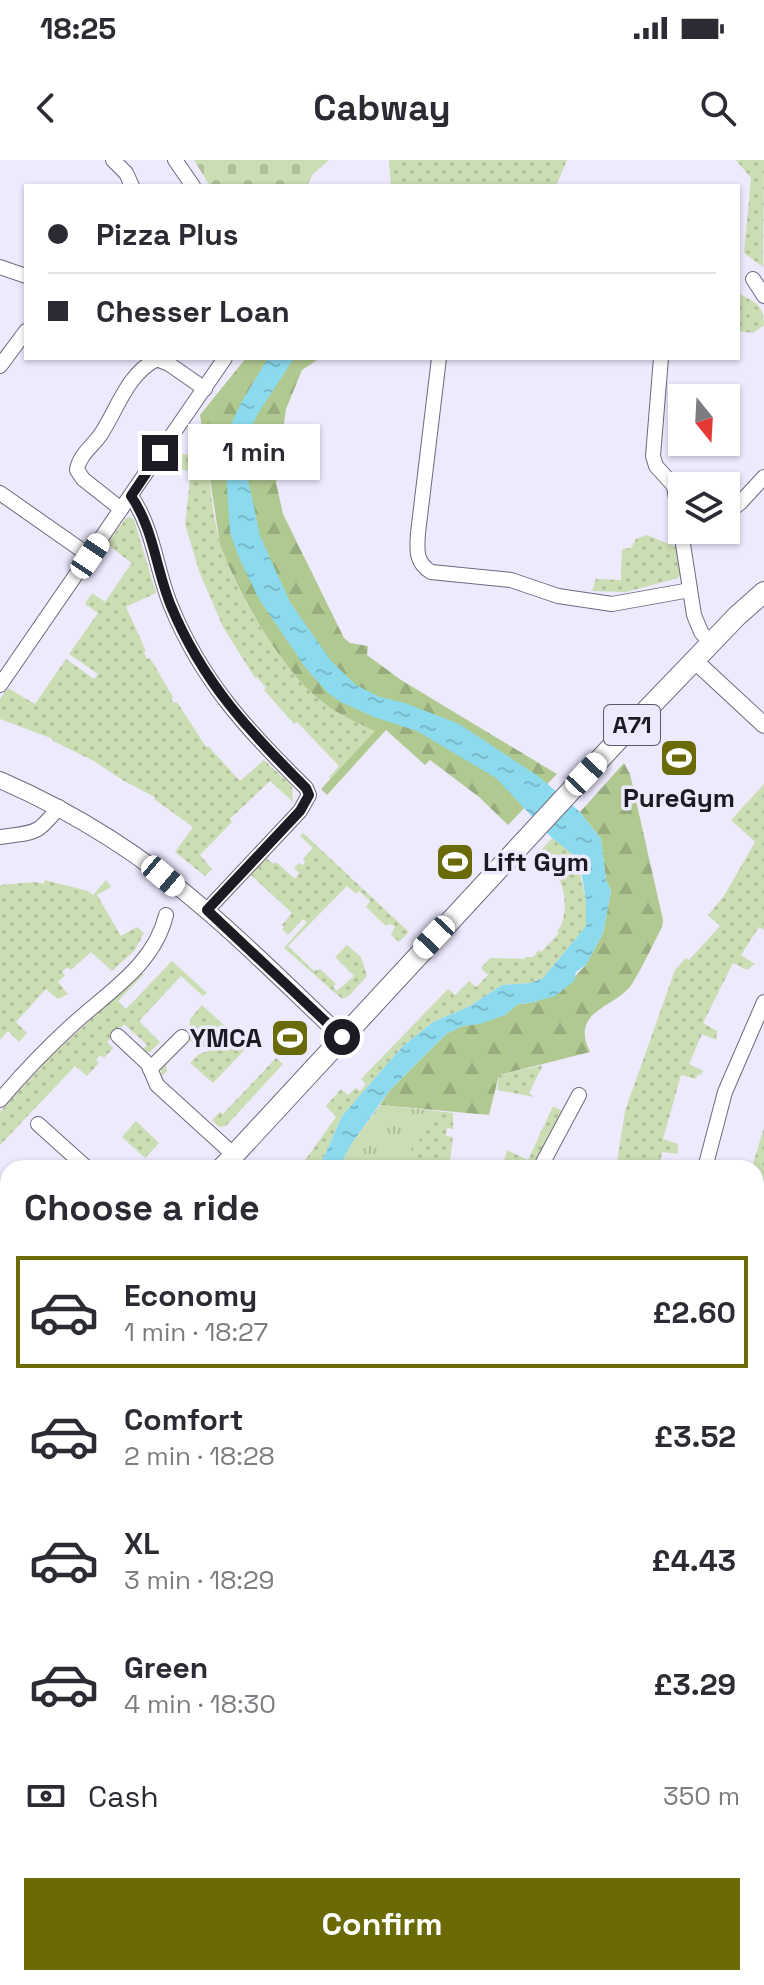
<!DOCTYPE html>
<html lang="en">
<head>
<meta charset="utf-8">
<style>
  body { margin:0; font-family:"Space Grotesk",sans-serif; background:#f7f7f7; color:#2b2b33; height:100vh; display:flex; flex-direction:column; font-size:30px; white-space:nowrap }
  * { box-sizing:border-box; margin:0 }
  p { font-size:26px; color:#7c7c81 }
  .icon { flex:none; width:44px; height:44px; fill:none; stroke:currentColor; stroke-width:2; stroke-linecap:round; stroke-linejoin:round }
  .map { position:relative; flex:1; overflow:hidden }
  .sheet { position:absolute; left:0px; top:1000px; width:764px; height:826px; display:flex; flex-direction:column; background:#fff; border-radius:24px 24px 0 0; box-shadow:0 2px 6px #0004 }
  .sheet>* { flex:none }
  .hud { position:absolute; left:24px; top:24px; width:716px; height:176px; border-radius:0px; box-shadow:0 2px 6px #0004; display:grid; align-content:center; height:176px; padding:0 24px; background:#fff }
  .needle { width:52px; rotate:162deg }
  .buttons { position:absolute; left:668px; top:224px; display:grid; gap:16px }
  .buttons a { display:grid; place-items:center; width:72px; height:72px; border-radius:0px; background:#fff; box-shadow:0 2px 6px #0004; font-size:40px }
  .end { position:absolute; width:36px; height:36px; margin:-18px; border:10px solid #1c1b24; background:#fff; box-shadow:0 0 0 4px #fff }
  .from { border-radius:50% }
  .bubble { position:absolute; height:56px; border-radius:0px; background:#fff; box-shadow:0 2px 6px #0004; font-size:26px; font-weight:600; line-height:56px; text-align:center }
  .car { position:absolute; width:24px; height:48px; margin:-24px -12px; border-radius:10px; box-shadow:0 0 6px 2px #0007; background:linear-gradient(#fff 24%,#345 0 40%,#fff 0 76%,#345 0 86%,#fff 0) }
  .hud b { display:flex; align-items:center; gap:28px; height:76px; font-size:30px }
  .hud b+b { border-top:2px solid #e1e1e2 }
  .hud i { width:20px; height:20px; background:#2b2b33 }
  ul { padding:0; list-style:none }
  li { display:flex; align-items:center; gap:24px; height:112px; margin:0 16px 12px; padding:0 8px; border:4px solid transparent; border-radius:0px }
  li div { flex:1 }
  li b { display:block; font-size:30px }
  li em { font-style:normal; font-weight:600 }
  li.current { border-color:#6a6a07 }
  li>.icon { width:72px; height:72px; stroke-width:1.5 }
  h2 { padding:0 24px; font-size:36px; line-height:96px }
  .pay { display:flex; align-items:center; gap:20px; height:88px; padding:0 24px; font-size:30px }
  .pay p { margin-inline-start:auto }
  .cta { display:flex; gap:16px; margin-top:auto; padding:16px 24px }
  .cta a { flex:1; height:92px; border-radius:0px; background:#6a6a07; color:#fff; font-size:32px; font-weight:600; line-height:92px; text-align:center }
  .status { display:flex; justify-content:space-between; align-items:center; height:56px; padding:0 40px; background:#fff; direction:ltr }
  .status svg { height:22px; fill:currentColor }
  header { display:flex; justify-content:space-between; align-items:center; height:104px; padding:0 24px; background:#fff; font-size:36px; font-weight:600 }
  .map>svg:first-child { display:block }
</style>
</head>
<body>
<div class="status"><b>18:25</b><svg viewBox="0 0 49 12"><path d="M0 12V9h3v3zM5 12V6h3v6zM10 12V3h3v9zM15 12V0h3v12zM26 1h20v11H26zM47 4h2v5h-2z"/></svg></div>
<header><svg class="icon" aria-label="back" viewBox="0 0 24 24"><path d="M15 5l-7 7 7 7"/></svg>Cabway<svg class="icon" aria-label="search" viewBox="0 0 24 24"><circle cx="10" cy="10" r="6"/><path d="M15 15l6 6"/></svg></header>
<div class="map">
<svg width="764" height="1825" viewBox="0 0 764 1825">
  <defs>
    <pattern id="grass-dots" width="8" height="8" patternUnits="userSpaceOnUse" patternTransform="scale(2)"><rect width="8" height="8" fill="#cbddb3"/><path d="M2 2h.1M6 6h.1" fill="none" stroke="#aebd9a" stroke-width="1.8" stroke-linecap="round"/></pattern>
    <pattern id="forest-firs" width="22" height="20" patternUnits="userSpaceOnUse" patternTransform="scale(2)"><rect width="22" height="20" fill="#b0c990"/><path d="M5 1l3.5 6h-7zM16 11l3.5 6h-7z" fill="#97ac7c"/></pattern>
    <pattern id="cemetery-stones" width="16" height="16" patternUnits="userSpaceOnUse" patternTransform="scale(2)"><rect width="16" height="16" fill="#cbddb3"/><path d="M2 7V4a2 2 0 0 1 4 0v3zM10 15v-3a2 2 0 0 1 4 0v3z" fill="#aebd9a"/></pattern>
    <pattern id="park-tufts" width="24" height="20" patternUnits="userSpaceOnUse" patternTransform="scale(2)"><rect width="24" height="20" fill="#cbddb3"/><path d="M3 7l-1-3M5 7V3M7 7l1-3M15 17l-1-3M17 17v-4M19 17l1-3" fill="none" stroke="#aebd9a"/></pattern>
    <pattern id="water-ripples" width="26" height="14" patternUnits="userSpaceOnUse" patternTransform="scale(2)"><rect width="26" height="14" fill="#8cdaee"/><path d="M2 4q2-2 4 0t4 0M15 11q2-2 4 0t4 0" fill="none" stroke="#78bacc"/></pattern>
  </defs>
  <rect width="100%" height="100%" fill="#edeafe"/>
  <!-- grass -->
  <g fill="url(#grass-dots)">
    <polygon points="389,0 567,0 556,26 391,26"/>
    <polygon points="736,0 764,0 763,107 744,93 751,18"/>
    <path d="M738 133C755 142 764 145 764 165L753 173 738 171Z"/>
    <path d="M169 293 207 296C210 325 212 354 220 382 232 427 281 506 317 538 334 553 355 561 376 571L330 619 329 617 339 606 297 562 294 564 264 530 266 528 257 517 255 518 223 467 199 411 185 364 191 311 160 307Z"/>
    <polygon points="130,357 134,360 156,433 126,447 146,491 144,492 147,499 150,498 173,537 171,539 174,543 177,542 206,587 208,586 240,621 264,600 292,626 293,642 270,621 230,659 232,662 200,695 212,709 205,716 175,692 193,667 154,639 155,637 124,621 94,601 53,581 53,579 0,559 0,539 8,528 35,544 66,499 94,519 98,514 69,494 98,453 85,444 92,433 105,442 131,404 134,405 107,384 126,358"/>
    <polygon points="647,375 676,387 680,415 678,418 626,432 592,431 596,419 621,420 622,389 631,388 636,379"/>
    <polygon points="764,624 764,770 759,767 741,795 755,804 747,810 733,803 703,863 717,871 716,880 702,874 689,904 703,911 701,915 698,914 696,919 681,915 663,979 678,984 678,994 662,992 660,1008 616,1008 625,951 675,810 686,798 689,800 720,766 708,755 724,736 755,682 731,660"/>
    <polygon points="303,673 409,772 399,782 391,775 395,766 389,764 386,766 366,747 370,741 359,731 356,734 347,726 288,786 314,811 320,809 336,824 333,827 337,831 354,816 335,797 347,785 361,797 367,816 349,836 342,839 284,788 307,762 303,759 288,775 282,769 284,767 282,765 292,753 251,715 266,698 274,704 276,702 295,719 299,713 294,708 299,703 303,705 305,702 303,699 313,688 300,676"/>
    <path d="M552 678 566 687 577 699 586 741V766L543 818 531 823 502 825 470 846 433 862 403 886 342 956 319 1008H308L303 1003 336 957 326 946 341 929 348 935 356 928 360 931 366 924 361 919 448 829 455 835 469 821 476 827 488 815 481 808 490 798 525 799V797H533L539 790 541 792 559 773 557 771C567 761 566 736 561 723 557 712 543 705 535 697Z"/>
    <polygon points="45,720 88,731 93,735 106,720 111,727 97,735 121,776 137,767 144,773 135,790 112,811 91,792 71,810 67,807 62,812 65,815 58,822 68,834 58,839 46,829 16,862 27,873 19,882 8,871 0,880 0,725 35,722 44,724"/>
    <polygon points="172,801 207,833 203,836 181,816 139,861 160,882 150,892 140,892 147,885 124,864 107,882 113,888 104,898 100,895 96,900 99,903 87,916 75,906 0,985 0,952 50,897 142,813 144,814 118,841 126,849"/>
    <polygon points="202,845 237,877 234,880 199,888 189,880 166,904 167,911 162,916 160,903 189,874 190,859"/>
    <polygon points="252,878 254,880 213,923 190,903 199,894"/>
    <polygon points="276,898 283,904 226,966 219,967 212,960 220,952 223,954"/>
    <polygon points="543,905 529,933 534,937 497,930 499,915"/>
    <polygon points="553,946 562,951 533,1008 502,1008 507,990 528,1000"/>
    <polygon points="436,951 453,953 453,969 447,968 446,976 453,977 449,1008 434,1007 435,1001 432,1001 430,1008 405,1004"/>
    <polygon points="136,961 159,983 145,998 122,977"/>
    <polygon points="764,967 764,1112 756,1107 756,1008 735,1008 737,1003 752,1007"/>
    <polygon points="756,1197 764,1198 764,1280 756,1279"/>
  </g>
  <!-- forest -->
  <g fill="url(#forest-firs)">
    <path d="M246 198H320L302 210 286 249 276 322 283 354 344 478 350 483 368 486 367 495 401 520 557 614 508 665 479 637 430 600 425 605 386 570 327 635 321 629 375 571C356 562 337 554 321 541 282 511 236 430 220 384L200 255Z"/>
    <path d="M624 603 630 614 663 760 662 767C652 786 643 806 632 824 616 848 569 850 590 892L499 915 489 955 380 945 389 931 446 874 463 866 505 855 518 844 530 843 558 834 586 805 603 773 611 731 606 720 601 679 580 652Z"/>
  </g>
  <!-- cemetery -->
  <polygon fill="url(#cemetery-stones)" points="194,0 329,0 313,14 307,26 210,26"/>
  <!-- park -->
  <g fill="url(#park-tufts)">
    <polygon points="380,945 436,951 403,1008 339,1008 350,986"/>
    <polygon points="8,1373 8,1818 723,1818 718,1825 0,1825 0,1374"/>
  </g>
  <!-- pitch -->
  <g fill="#cbddb3">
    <polygon points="756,1279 764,1280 764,1764 756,1775"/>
    <polygon points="301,1818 723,1818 718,1825 311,1825"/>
  </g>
  <!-- water -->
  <polygon fill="url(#water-ripples)" points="268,198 294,198 257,255 250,271 244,300 260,376 290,442 331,501 356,525 380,537 405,543 459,564 538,616 580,652 601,679 606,720 611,731 603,773 586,805 576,812 574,821 555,836 530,843 518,844 505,855 480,864 463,866 446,874 389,931 350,986 339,1008 319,1008 342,956 403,886 433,862 470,846 502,825 531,823 543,818 586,766 586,741 581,710 575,696 552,678 496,618 417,571 374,557 341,542 328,533 305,507 259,439 240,400 230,373 225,296 229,269 241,243"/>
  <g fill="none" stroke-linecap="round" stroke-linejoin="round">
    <defs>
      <g id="minor">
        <polyline points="113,0 126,13 132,26"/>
        <polyline points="175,0 193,26"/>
        <polyline points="0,107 26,116"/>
        <polyline points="753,119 764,136"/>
        <path d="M439 198 418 373C417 389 415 402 431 412L511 420 558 436 612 444 690 430"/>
        <polyline points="661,198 653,296 656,306 674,326 694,455 701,472 710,483"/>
        <polyline points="0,206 26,171"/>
        <polyline points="0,333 90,396"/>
        <path d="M131 336C154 369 156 410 171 446 202 522 249 572 306 628L309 635 300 651 207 750"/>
        <path d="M121 349 83 319 77 310C79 295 93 286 101 274 118 248 127 214 157 199L169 204 205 229"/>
        <polyline points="726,354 740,343 764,317"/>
        <polyline points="0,525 225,198"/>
        <path d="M0 677C35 672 36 676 59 647"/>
        <polyline points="118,876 148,904 157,925 234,995"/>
        <polyline points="150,909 182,877"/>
        <path d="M0 940C22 914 45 890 70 867 106 833 154 806 166 755"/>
        <polyline points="38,964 87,1008"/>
        <polyline points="540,1008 579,935"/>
        <polyline points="705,1008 725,932 764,842"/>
        <polyline points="756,1152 764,1153"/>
        <polyline points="0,1364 8,1363"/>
      </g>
      <g id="tertiary">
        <polyline points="694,500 764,565"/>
        <path d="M0 620C76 653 145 697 207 751 254 791 297 835 342 877"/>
        <polyline points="756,1794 764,1784"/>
        <polyline points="733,1825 738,1818"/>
      </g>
      <g id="primary">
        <polyline points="222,1008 616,582 737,456 764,432"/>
        <polyline points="0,1241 8,1233"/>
      </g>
    </defs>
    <!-- minor casing -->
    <use href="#minor" stroke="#6d697e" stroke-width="16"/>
    <!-- tertiary casing -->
    <use href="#tertiary" stroke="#6d697e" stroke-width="18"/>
    <!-- primary casing -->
    <use href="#primary" stroke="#6d697e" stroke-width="22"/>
    <!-- minor -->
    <use href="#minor" stroke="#fff" stroke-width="14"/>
    <!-- tertiary -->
    <use href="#tertiary" stroke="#fff" stroke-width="16"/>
    <!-- primary -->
    <use href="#primary" stroke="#fff" stroke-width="20"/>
  </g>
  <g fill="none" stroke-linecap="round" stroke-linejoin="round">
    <!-- route -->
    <path stroke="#1c1b24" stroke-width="10" d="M160 293 131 336C154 369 156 410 171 446 203 523 249 571 306 628L309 635 300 651 207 750 342 877"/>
  </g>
  <!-- icons -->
  <defs>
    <symbol id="stadium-square" viewBox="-11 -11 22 22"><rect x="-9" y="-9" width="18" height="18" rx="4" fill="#6a6a07" stroke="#edeafe"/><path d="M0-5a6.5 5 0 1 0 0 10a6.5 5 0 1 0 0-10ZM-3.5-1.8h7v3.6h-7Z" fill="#fff"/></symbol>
  </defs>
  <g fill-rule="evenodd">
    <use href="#stadium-square" x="657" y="576" width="44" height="44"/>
    <use href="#stadium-square" x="433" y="680" width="44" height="44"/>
    <use href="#stadium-square" x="268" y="856" width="44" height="44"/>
  </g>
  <g text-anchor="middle" stroke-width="7" stroke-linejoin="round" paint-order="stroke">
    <!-- shield labels -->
    <rect fill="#edeafe" stroke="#5b5965" stroke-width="2" x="604" y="545" width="56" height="40" rx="6"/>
    <g font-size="24" font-weight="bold" fill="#1c1b24">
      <text x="632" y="573">A71</text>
    </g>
    <!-- poi labels -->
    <g font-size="26" font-weight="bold" fill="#1c1b24" stroke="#edeafe">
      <text x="679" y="647">PureGym</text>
      <text x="483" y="711" text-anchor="start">Lift Gym</text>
      <text x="262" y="887" text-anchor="end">YMCA</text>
    </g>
  </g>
</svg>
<div class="buttons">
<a><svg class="needle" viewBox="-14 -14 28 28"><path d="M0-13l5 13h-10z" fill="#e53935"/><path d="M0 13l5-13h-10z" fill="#7c7c81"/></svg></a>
<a><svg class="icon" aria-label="layers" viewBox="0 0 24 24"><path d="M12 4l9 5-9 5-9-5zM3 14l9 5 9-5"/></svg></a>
</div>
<i class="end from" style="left:342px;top:877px"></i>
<i class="end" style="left:160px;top:293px"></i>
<div class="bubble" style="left:188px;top:264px;width:132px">1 min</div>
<i class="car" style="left:90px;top:396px;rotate:34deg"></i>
<i class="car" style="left:586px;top:614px;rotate:43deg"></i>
<i class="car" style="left:163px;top:716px;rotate:130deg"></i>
<i class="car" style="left:434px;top:777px;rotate:223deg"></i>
<div class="hud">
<b><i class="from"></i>Pizza Plus</b>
<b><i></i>Chesser Loan</b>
</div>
<section class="sheet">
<h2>Choose a ride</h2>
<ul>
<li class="current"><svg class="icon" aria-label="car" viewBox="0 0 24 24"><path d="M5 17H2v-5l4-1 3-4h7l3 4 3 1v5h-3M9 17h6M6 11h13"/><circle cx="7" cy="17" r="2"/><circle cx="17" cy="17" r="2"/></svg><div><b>Economy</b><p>1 min · 18:27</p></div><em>£2.60</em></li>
<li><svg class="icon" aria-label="car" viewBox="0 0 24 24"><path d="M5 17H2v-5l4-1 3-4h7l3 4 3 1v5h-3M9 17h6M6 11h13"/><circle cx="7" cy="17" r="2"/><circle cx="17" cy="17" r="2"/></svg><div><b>Comfort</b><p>2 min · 18:28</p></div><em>£3.52</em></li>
<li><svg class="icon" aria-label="car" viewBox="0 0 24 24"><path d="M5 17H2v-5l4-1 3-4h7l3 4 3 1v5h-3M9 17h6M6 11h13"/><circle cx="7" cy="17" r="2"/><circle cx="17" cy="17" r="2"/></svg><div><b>XL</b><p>3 min · 18:29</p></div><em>£4.43</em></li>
<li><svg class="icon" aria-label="car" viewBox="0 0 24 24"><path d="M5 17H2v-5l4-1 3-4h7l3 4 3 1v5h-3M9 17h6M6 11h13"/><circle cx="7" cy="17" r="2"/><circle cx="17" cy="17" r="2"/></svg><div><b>Green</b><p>4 min · 18:30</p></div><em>£3.29</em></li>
</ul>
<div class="pay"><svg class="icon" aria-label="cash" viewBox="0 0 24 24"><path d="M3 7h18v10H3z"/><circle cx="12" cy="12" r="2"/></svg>Cash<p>350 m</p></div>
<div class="cta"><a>Confirm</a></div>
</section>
</div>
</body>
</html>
